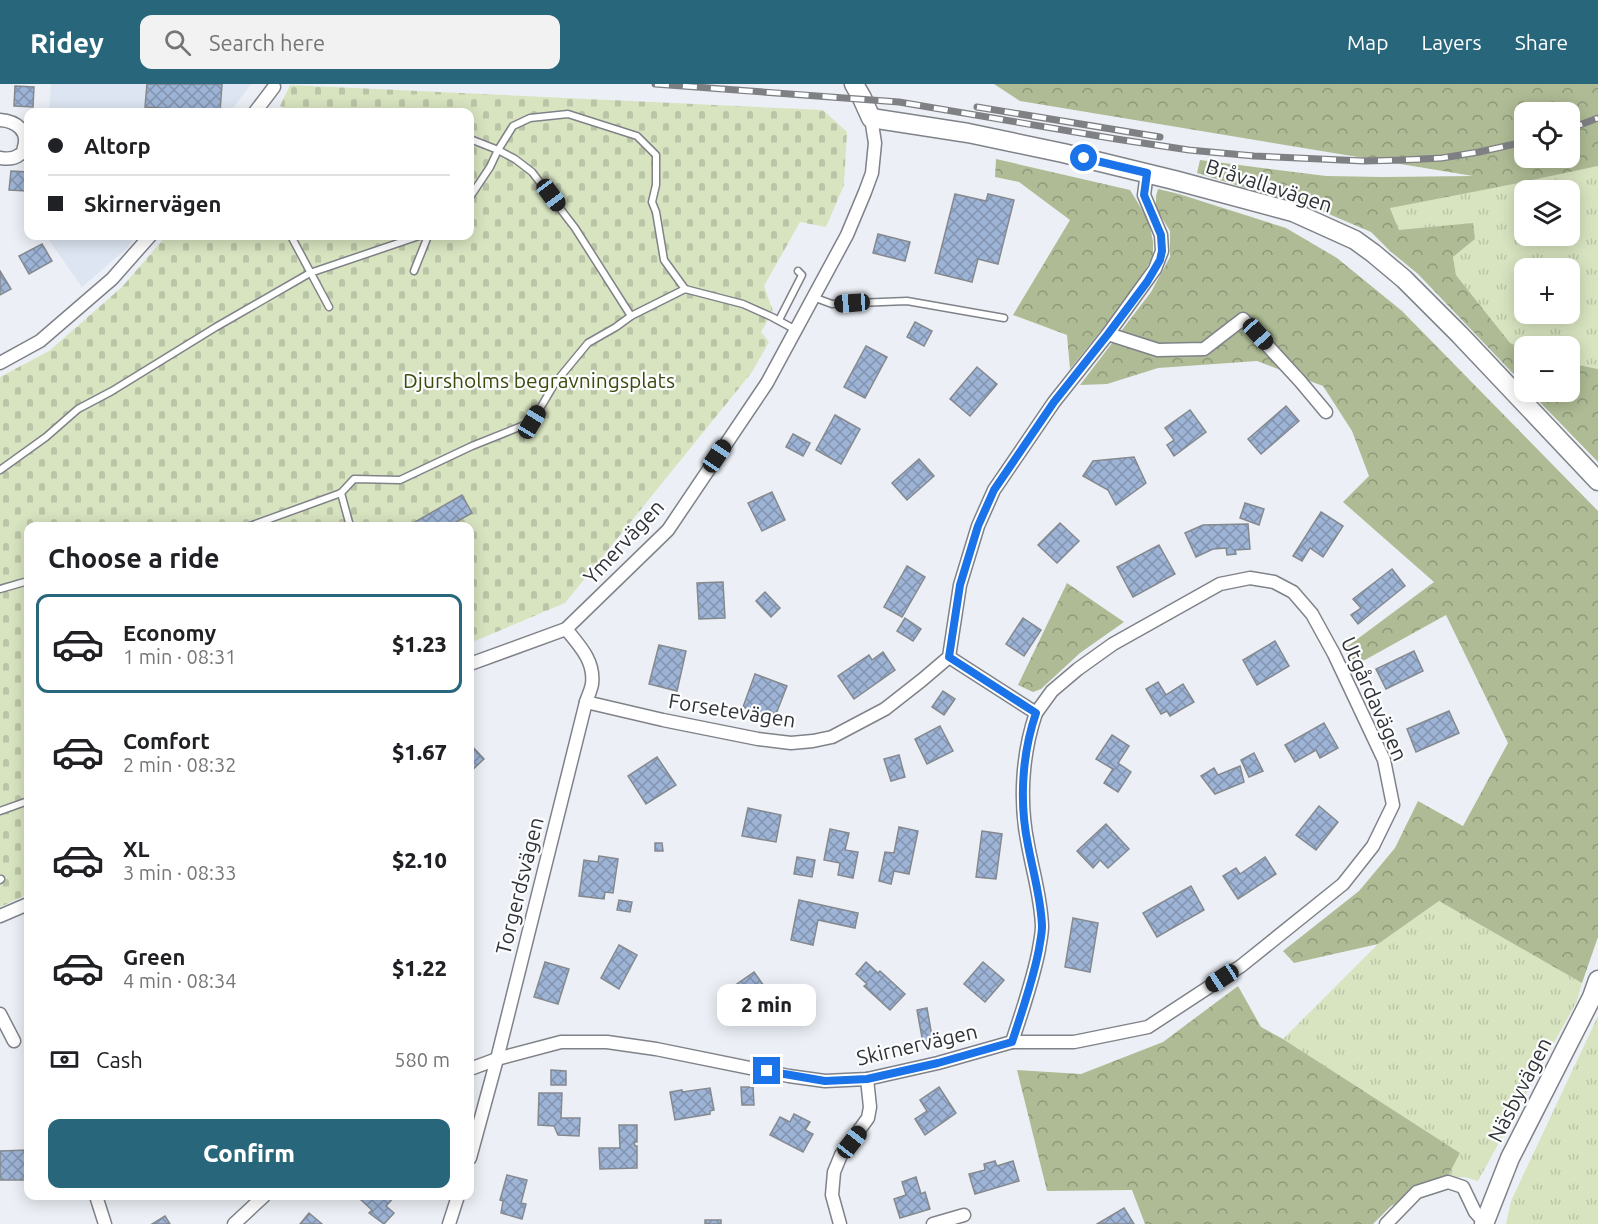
<!DOCTYPE html>
<html lang="en">
<head>
<meta charset="utf-8">
<style>
  body { margin:0; font-family:Ubuntu,sans-serif; background:#f2f2f2; color:#202124; height:100vh; display:flex; flex-direction:column; font-size:22px; white-space:nowrap }
  * { box-sizing:border-box; margin:0 }
  p { font-size:20px; color:#757577 }
  .icon { flex:none; width:33px; height:33px; fill:none; stroke:currentColor; stroke-width:2; stroke-linecap:round; stroke-linejoin:round }
  .map { position:relative; flex:1; overflow:hidden }
  .details { position:absolute; left:24px; top:438px; width:450px; height:678px; display:flex; flex-direction:column; background:#fff; border-radius:12px; box-shadow:0 3px 15px #0003 }
  .details>* { flex:none }
  .top-card { position:absolute; left:24px; top:24px; width:450px; height:132px; border-radius:12px; box-shadow:0 3px 15px #0003; display:grid; align-content:center; height:132px; padding:0 24px; background:#fff }
  .tools { position:absolute; left:1514px; top:18px; display:grid; gap:12px }
  .tools a { display:grid; place-items:center; width:66px; height:66px; border-radius:12px; background:#fff; box-shadow:0 3px 15px #0003; font-size:30px }
  .end { position:absolute; width:27px; height:27px; margin:-14px; border:8px solid #1a73e8; background:#fff; box-shadow:0 0 0 3px #fff }
  .from { border-radius:50% }
  .bubble { position:absolute; height:42px; border-radius:12px; background:#fff; box-shadow:0 3px 15px #0003; font-size:20px; font-weight:800; line-height:42px; text-align:center }
  .car { position:absolute; width:18px; height:36px; margin:-18px -9px; border-radius:8px; box-shadow:0 0 4px 2px #0007; background:linear-gradient(#222 24%,#8ab4d8 0 40%,#222 0 76%,#8ab4d8 0 86%,#222 0) }
  .top-card b { display:flex; align-items:center; gap:21px; height:57px; font-size:22px }
  .top-card b+b { border-top:2px solid #e0e0e0 }
  .top-card i { width:15px; height:15px; background:#202124 }
  ul { padding:0; list-style:none }
  li { display:flex; align-items:center; gap:18px; height:99px; margin:0 12px 9px; padding:0 12px; border:3px solid transparent; border-radius:12px }
  li div { flex:1 }
  li b { display:block; font-size:22px }
  li em { font-style:normal; font-weight:800 }
  li.selected { border-color:#28667c }
  li>.icon { width:54px; height:54px; stroke-width:1.5 }
  h2 { padding:0 24px; font-size:27px; line-height:72px }
  .pay { display:flex; align-items:center; gap:15px; height:66px; padding:0 24px; font-size:22px }
  .pay p { margin-inline-start:auto }
  .action { display:flex; gap:12px; margin-top:auto; padding:12px 24px }
  .action a { flex:1; height:69px; border-radius:12px; background:#28667c; color:#fff; font-size:24px; font-weight:800; line-height:69px; text-align:center }
  header { display:flex; align-items:center; gap:36px; box-sizing:border-box; height:84px; padding:0 30px; background:#28667c; color:#fff }
  header strong { font-size:28px }
  nav { display:flex; gap:33px; margin-inline-start:auto; font-size:21px }
  .search { width:420px; height:54px; background:#f2f2f2; display:flex; align-items:center; gap:15px; box-sizing:border-box; padding:0 21px; border-radius:12px; color:#757577; font-size:22px }
  .map>svg:first-child { display:block }
</style>
</head>
<body>
<header>
<strong>Ridey</strong>
<div class="search"><svg class="icon" aria-label="search" viewBox="0 0 24 24"><circle cx="10" cy="10" r="6"/><path d="M15 15l6 6"/></svg>Search here</div>
<nav><a>Map</a><a>Layers</a><a>Share</a></nav>
</header>
<div class="map">
<svg width="1598" height="1140" viewBox="0 0 1598 1140">
  <defs>
    <pattern id="grass-tufts" width="24" height="20" patternUnits="userSpaceOnUse" patternTransform="scale(1.5)"><rect width="24" height="20" fill="#d8e4c0"/><path d="M3 7l-1-3M5 7V3M7 7l1-3M15 17l-1-3M17 17v-4M19 17l1-3" fill="none" stroke="#bac4a6"/></pattern>
    <pattern id="forest-crowns" width="20" height="18" patternUnits="userSpaceOnUse" patternTransform="scale(1.5)"><rect width="20" height="18" fill="#aebb94"/><path d="M2 6a3 3 0 1 1 6 0M12 15a3 3 0 1 1 6 0" fill="none" stroke="#8e997a"/></pattern>
    <pattern id="cemetery-stones" width="16" height="16" patternUnits="userSpaceOnUse" patternTransform="scale(1.5)"><rect width="16" height="16" fill="#d8e4c0"/><path d="M2 7V4a2 2 0 0 1 4 0v3zM10 15v-3a2 2 0 0 1 4 0v3z" fill="#bac4a6"/></pattern>
    <pattern id="building-cross-hatch" width="8" height="8" patternUnits="userSpaceOnUse" patternTransform="scale(1.5)"><rect width="8" height="8" fill="#9db4d6"/><path d="M0 0l8 8M0 8l8-8" fill="none" stroke="#8193ae"/></pattern>
  </defs>
  <rect width="100%" height="100%" fill="#ecf0f6"/>
  <!-- built -->
  <g fill="#dce5f1">
    <polygon points="51,0 251,0 230,28 49,28"/>
    <polygon points="46,152 136,152 125,166 82,203"/>
  </g>
  <!-- grass -->
  <g fill="url(#grass-tufts)" fill-rule="evenodd">
    <path d="M1598 82V285L1569 279V262H1524V265L1510 259 1456 191 1453 173 1475 155 1399 146 1390 123 1514 100ZM1524 106H1569V152H1524ZM1524 184H1569V230H1524Z"/>
    <polygon points="1439,817 1582,899 1577,917 1478,1097 1464,1093 1447,1094 1460,1069 1283,955 1378,860"/>
    <polygon points="1598,932 1598,1140 1506,1140 1511,1117"/>
  </g>
  <!-- forest -->
  <g fill="url(#forest-crowns)" fill-rule="evenodd">
    <path d="M994 0H1598V82L1514 100 1390 124 1399 146 1473 139 1475 155 1453 173 1456 191 1510 259 1524 265V301L1418 190 1390 167 1371 148 1317 125 1303 122 1197 89 1200 76 1326 92 1384 93 1473 92 1020 17ZM1524 28H1569V74H1524Z"/>
    <polygon points="996,75 1130,106 1149,137 1153,158 1153,173 1129,212 1070,285 1067,251 1013,231 1070,136 1019,98 995,93"/>
    <polygon points="1158,105 1179,110 1286,144 1337,174 1402,227 1598,427 1598,853 1582,899 1439,817 1378,860 1294,879 1283,867 1359,807 1395,764 1418,717 1463,742 1508,659 1446,531 1354,582 1344,565 1434,498 1343,418 1369,392 1352,347 1323,302 1257,277 1158,284 1107,300 1080,301 1151,208 1170,173 1170,147 1156,124 1156,112"/>
    <polygon points="1569,279 1598,285 1598,378 1530,308 1569,308"/>
    <polygon points="1067,499 1124,538 1080,569 1041,605 1033,608 1018,601"/>
    <polygon points="1238,902 1261,943 1283,955 1460,1069 1447,1094 1391,1122 1373,1140 1145,1140 1132,1106 1047,1107 1017,986 1081,990 1163,958"/>
  </g>
  <!-- cemetery -->
  <polygon fill="url(#cemetery-stones)" points="290,1 823,26 847,48 844,101 826,143 800,138 764,202 773,227 761,248 769,258 752,288 565,519 470,559 470,442 28,442 28,810 0,823 0,293 49,267 122,203 166,152 470,152 470,28 286,28 287,27 280,22"/>
  <!-- building -->
  <g fill="url(#building-cross-hatch)" stroke="#85898e" stroke-width="1.5">
    <polygon points="147,0 222,0 220,28 145,23"/>
    <polygon points="15,2 34,3 33,23 14,22"/>
    <polygon points="11,87 28,88 27,107 9,106"/>
    <polygon points="955,110 986,117 988,110 1014,116 998,180 978,175 972,198 935,189"/>
    <polygon points="878,150 910,158 905,177 873,169"/>
    <polygon points="42,160 52,177 29,190 19,172"/>
    <polygon points="0,187 11,205 0,211"/>
    <polygon points="915,238 932,247 924,262 907,253"/>
    <polygon points="866,262 887,273 865,314 844,303"/>
    <polygon points="977,283 997,300 970,332 950,315"/>
    <polygon points="1286,322 1299,337 1261,370 1248,355"/>
    <polygon points="1190,326 1206,348 1174,372 1167,361 1174,356 1165,344"/>
    <polygon points="835,331 860,345 841,380 816,366"/>
    <polygon points="793,350 810,359 803,372 786,363"/>
    <polygon points="1134,373 1146,399 1116,421 1108,406 1083,392 1093,377"/>
    <polygon points="919,375 934,392 907,416 892,399"/>
    <polygon points="772,408 785,436 762,447 748,419"/>
    <polygon points="462,411 472,429 449,442 408,442"/>
    <polygon points="1245,419 1264,425 1259,441 1240,434"/>
    <polygon points="1321,428 1343,442 1323,473 1310,464 1302,477 1293,472"/>
    <polygon points="1060,439 1079,457 1057,479 1038,461"/>
    <polygon points="1248,440 1250,465 1235,466 1236,470 1227,471 1226,464 1213,465 1196,473 1185,449 1203,441"/>
    <polygon points="1159,461 1175,490 1133,513 1117,483"/>
    <polygon points="907,482 925,493 902,533 884,523"/>
    <polygon points="1392,485 1405,502 1358,540 1351,531 1361,524 1353,515"/>
    <polygon points="723,498 725,534 699,535 697,499"/>
    <polygon points="765,508 780,524 771,533 756,517"/>
    <polygon points="905,534 921,545 913,557 897,547"/>
    <polygon points="1023,534 1041,546 1024,572 1006,560"/>
    <polygon points="1275,557 1289,582 1257,601 1243,576"/>
    <polygon points="659,561 686,567 677,607 649,600"/>
    <polygon points="1414,567 1423,587 1386,605 1376,585"/>
    <polygon points="883,568 895,586 854,615 838,592 869,571 872,576"/>
    <polygon points="755,590 787,602 774,635 743,623"/>
    <polygon points="1158,598 1166,611 1183,600 1194,618 1170,632 1167,627 1161,630 1146,605"/>
    <polygon points="943,607 955,615 944,631 932,623"/>
    <polygon points="1449,627 1459,649 1416,668 1407,645"/>
    <polygon points="1324,639 1338,664 1320,674 1316,666 1295,678 1285,661"/>
    <polygon points="940,642 953,667 927,680 915,655"/>
    <polygon points="1112,651 1129,662 1118,679 1131,688 1118,708 1104,699 1113,685 1096,675"/>
    <polygon points="471,661 484,675 470,688 470,662"/>
    <polygon points="1254,669 1263,687 1249,693 1241,676"/>
    <polygon points="899,671 905,693 891,697 884,675"/>
    <polygon points="657,673 676,701 646,720 628,692"/>
    <polygon points="1240,682 1244,698 1215,710 1201,692 1214,684 1218,691"/>
    <polygon points="1319,722 1338,738 1316,766 1296,751"/>
    <polygon points="748,724 781,731 776,758 742,752"/>
    <polygon points="1106,740 1129,765 1108,784 1100,776 1093,784 1077,767"/>
    <polygon points="899,743 918,747 909,790 894,787 891,800 879,797 885,768 894,769"/>
    <polygon points="830,745 849,749 845,766 858,768 853,794 838,791 840,779 824,776"/>
    <polygon points="982,747 1002,750 996,795 976,793"/>
    <polygon points="655,759 662,759 663,767 655,767"/>
    <polygon points="599,772 618,775 613,809 605,808 604,815 579,812 584,776 598,778"/>
    <polygon points="797,773 815,776 812,793 794,790"/>
    <polygon points="1265,773 1276,790 1238,815 1223,792 1236,784 1240,790"/>
    <polygon points="1191,802 1204,826 1157,853 1143,829"/>
    <polygon points="619,816 632,818 630,828 617,826"/>
    <polygon points="799,816 858,829 855,844 818,836 813,861 791,856"/>
    <polygon points="1073,834 1098,839 1090,888 1065,883"/>
    <polygon points="619,861 637,871 619,905 601,894"/>
    <polygon points="545,878 569,885 558,920 534,913"/>
    <polygon points="866,878 878,889 880,887 905,910 890,926 864,902 867,900 856,890"/>
    <polygon points="983,878 1004,896 985,918 964,900"/>
    <polygon points="754,888 769,909 752,921 737,900"/>
    <polygon points="927,924 933,958 923,959 917,926"/>
    <polygon points="551,986 566,987 566,1001 551,1001"/>
    <polygon points="741,1003 753,1003 754,1021 742,1021"/>
    <polygon points="939,1003 956,1029 925,1051 915,1035 927,1027 920,1016"/>
    <polygon points="710,1004 714,1026 710,1027 710,1030 675,1036 670,1008 682,1006 682,1008"/>
    <polygon points="539,1009 562,1009 561,1034 580,1034 579,1052 558,1051 554,1042 538,1041"/>
    <polygon points="794,1030 810,1038 805,1046 813,1050 803,1068 770,1051 780,1033 790,1038"/>
    <polygon points="619,1041 637,1041 637,1058 634,1058 635,1062 637,1062 637,1084 600,1085 599,1064 620,1064"/>
    <polygon points="28,1066 28,1096 0,1096 0,1067"/>
    <polygon points="995,1077 997,1082 1013,1077 1019,1097 975,1110 969,1090 985,1086 984,1080"/>
    <polygon points="507,1091 527,1096 521,1119 526,1120 522,1135 501,1129 503,1117 500,1116"/>
    <polygon points="916,1093 921,1110 925,1108 930,1125 900,1134 894,1115 906,1111 902,1098"/>
    <polygon points="363,1112 400,1112 397,1114 395,1112 386,1122 394,1129 384,1140 369,1129 372,1126 360,1115"/>
    <polygon points="1124,1124 1134,1140 1097,1140"/>
    <polygon points="309,1129 322,1140 300,1140"/>
    <polygon points="165,1132 170,1140 152,1140"/>
    <rect x="705" y="1136" width="16" height="4"/>
  </g>
  <g fill="none" stroke-linecap="round" stroke-linejoin="round">
    <defs>
      <g id="lane">
        <polyline points="470,55 498,66 515,75 532,88 575,144 631,232"/>
        <polyline points="470,113 490,83 498,66 513,42 530,34 568,30 637,52 656,71 656,101 652,118 656,128 664,176 685,205"/>
        <polyline points="291,152 329,223"/>
        <polyline points="414,187 428,152"/>
        <polyline points="813,213 832,220 907,217 1004,234"/>
        <polyline points="779,236 802,191 798,187"/>
        <polyline points="0,386 46,353 78,325 112,307 216,243 310,189 419,152"/>
        <polyline points="341,409 350,442"/>
        <polyline points="250,442 341,409 354,395 400,396 472,362 532,338 555,299 588,259 616,243 631,232 685,205 743,220 772,233 796,246"/>
        <polyline points="0,505 28,497"/>
        <polyline points="0,727 28,717"/>
        <polyline points="0,796 1,795"/>
      </g>
      <g id="street">
        <polyline points="255,28 274,3"/>
        <path d="M0 36C16 37 29 47 24 63 23 68 23 69 19 71 14 75 6 75 0 74"/>
        <polyline points="1147,89 1144,111 1161,151 1162,167 1155,185 1108,250 1158,266 1204,265 1243,235 1300,297 1326,328"/>
        <polyline points="0,279 40,257 112,195 150,152"/>
        <polyline points="470,580 566,545 668,446 767,299 847,151 865,108 872,89 875,59 871,34"/>
        <polyline points="586,618 663,636 758,655 791,659 813,657 832,653 885,625 922,596 949,573 960,501 978,442 994,406 1054,318 1108,250"/>
        <polyline points="0,832 28,820"/>
        <polyline points="0,930 14,957"/>
        <polyline points="1012,958 1074,958 1148,943 1241,882 1343,800 1373,762 1393,721 1384,676 1334,570 1312,530 1293,508 1274,498 1250,494 1220,500 1113,560 1078,585 1052,607 1036,629"/>
        <path d="M470 985 497 975 561 958H607L656 965 789 992 825 997 867 995 938 979 1012 958C1022 927 1033 897 1039 865 1040 858 1042 850 1042 842 1041 814 1033 788 1028 761 1019 718 1022 670 1036 629L949 573"/>
        <path d="M470 1074 497 975 586 618C588 612 591 606 592 600 595 577 579 561 566 545"/>
        <polyline points="96,1112 105,1140"/>
        <polyline points="234,1140 264,1112"/>
        <polyline points="449,1140 458,1112"/>
        <polyline points="840,1140 832,1111 834,1088 841,1071 868,1034 870,1023 867,995"/>
        <polyline points="933,1140 964,1131"/>
        <polyline points="1386,1140 1417,1108 1448,1098 1463,1103 1475,1128 1484,1138"/>
      </g>
      <g id="secondary">
        <polyline points="854,0 862,14 871,34 968,49 1063,69 1174,96 1293,128 1355,156 1373,169 1404,195 1460,251 1598,397"/>
        <polyline points="1484,1140 1510,1074 1592,913 1598,896"/>
      </g>
    </defs>
    <!-- lane casing -->
    <use href="#lane" stroke="#7f8288" stroke-width="9"/>
    <!-- street casing -->
    <use href="#street" stroke="#7f8288" stroke-width="15"/>
    <!-- secondary casing -->
    <use href="#secondary" stroke="#7f8288" stroke-width="21"/>
    <!-- lane -->
    <use href="#lane" stroke="#fff" stroke-width="6"/>
    <!-- street -->
    <use href="#street" stroke="#fff" stroke-width="12"/>
    <!-- secondary -->
    <use href="#secondary" stroke="#fff" stroke-width="18"/>
    <defs>
      <g id="rail">
        <polyline points="655,0 899,18 1116,55 1189,66 1254,72 1364,77 1403,76 1442,74 1479,68 1524,58"/>
        <polyline points="977,23 1160,53"/>
        <polyline points="1569,45 1598,34"/>
      </g>
    </defs>
    <!-- rail casing -->
    <use href="#rail" stroke="#7e8084" stroke-width="7"/>
    <!-- rail -->
    <use href="#rail" stroke="#fcfdfe" stroke-width="4.5" stroke-dasharray="14" stroke-linecap="butt"/>
  </g>
  <g fill="none" stroke-linecap="round" stroke-linejoin="round">
    <!-- route -->
    <path stroke="#1a73e8" stroke-width="8" d="M767 987 825 997 867 995 938 979 1012 958C1022 927 1033 897 1039 865 1040 858 1042 850 1042 842 1041 814 1033 788 1028 761 1019 718 1022 670 1036 629L949 573 960 501 978 442 994 406 1054 318 1108 250 1147 198 1160 176 1162 167 1161 151 1144 111 1147 89 1084 74"/>
  </g>
  <g text-anchor="middle" stroke-width="4.5" stroke-linejoin="round" paint-order="stroke">
    <!-- street labels -->
    <g font-size="21" fill="#313235" stroke="#fcfdfe">
      <text transform="translate(1269 102) rotate(18)" y="7">Bråvallavägen</text>
      <text transform="translate(624 458) rotate(-47)" y="7">Ymervägen</text>
      <text transform="translate(1374 615) rotate(66)" y="7">Utgårdavägen</text>
      <text transform="translate(732 627) rotate(9)" y="7">Forsetevägen</text>
      <text transform="translate(520 802) rotate(-76)" y="7">Torgerdsvägen</text>
      <text transform="translate(917 961) rotate(-13)" y="7">Skirnervägen</text>
      <text transform="translate(1520 1006) rotate(-63)" y="7">Näsbyvägen</text>
    </g>
    <!-- park labels -->
    <g font-size="21" fill="#3c4a0c" stroke="#fcfdfe">
      <text x="539" y="304">Djursholms begravningsplats</text>
    </g>
  </g>
</svg>
<div class="tools">
<a><svg class="icon" aria-label="locate" viewBox="0 0 24 24"><circle cx="12" cy="12" r="6"/><path d="M12 2v4M12 18v4M2 12h4M18 12h4"/></svg></a>
<a><svg class="icon" aria-label="layers" viewBox="0 0 24 24"><path d="M12 4l9 5-9 5-9-5zM3 14l9 5 9-5"/></svg></a>
<a>+</a>
<a>−</a>
</div>
<i class="end from" style="left:1084px;top:74px"></i>
<i class="end" style="left:767px;top:987px"></i>
<div class="bubble" style="left:717px;top:900px;width:99px">2 min</div>
<i class="car" style="left:551px;top:111px;rotate:143deg"></i>
<i class="car" style="left:852px;top:219px;rotate:266deg"></i>
<i class="car" style="left:1258px;top:250px;rotate:138deg"></i>
<i class="car" style="left:532px;top:338px;rotate:31deg"></i>
<i class="car" style="left:717px;top:372px;rotate:34deg"></i>
<i class="car" style="left:1222px;top:894px;rotate:237deg"></i>
<i class="car" style="left:852px;top:1058px;rotate:38deg"></i>
<div class="top-card">
<b><i class="from"></i>Altorp</b>
<b><i></i>Skirnervägen</b>
</div>
<section class="details">
<h2>Choose a ride</h2>
<ul>
<li class="selected"><svg class="icon" aria-label="car" viewBox="0 0 24 24"><path d="M5 17H2v-5l4-1 3-4h7l3 4 3 1v5h-3M9 17h6M6 11h13"/><circle cx="7" cy="17" r="2"/><circle cx="17" cy="17" r="2"/></svg><div><b>Economy</b><p>1 min · 08:31</p></div><em>$1.23</em></li>
<li><svg class="icon" aria-label="car" viewBox="0 0 24 24"><path d="M5 17H2v-5l4-1 3-4h7l3 4 3 1v5h-3M9 17h6M6 11h13"/><circle cx="7" cy="17" r="2"/><circle cx="17" cy="17" r="2"/></svg><div><b>Comfort</b><p>2 min · 08:32</p></div><em>$1.67</em></li>
<li><svg class="icon" aria-label="car" viewBox="0 0 24 24"><path d="M5 17H2v-5l4-1 3-4h7l3 4 3 1v5h-3M9 17h6M6 11h13"/><circle cx="7" cy="17" r="2"/><circle cx="17" cy="17" r="2"/></svg><div><b>XL</b><p>3 min · 08:33</p></div><em>$2.10</em></li>
<li><svg class="icon" aria-label="car" viewBox="0 0 24 24"><path d="M5 17H2v-5l4-1 3-4h7l3 4 3 1v5h-3M9 17h6M6 11h13"/><circle cx="7" cy="17" r="2"/><circle cx="17" cy="17" r="2"/></svg><div><b>Green</b><p>4 min · 08:34</p></div><em>$1.22</em></li>
</ul>
<div class="pay"><svg class="icon" aria-label="cash" viewBox="0 0 24 24"><path d="M3 7h18v10H3z"/><circle cx="12" cy="12" r="2"/></svg>Cash<p>580 m</p></div>
<div class="action"><a>Confirm</a></div>
</section>
</div>
</body>
</html>
